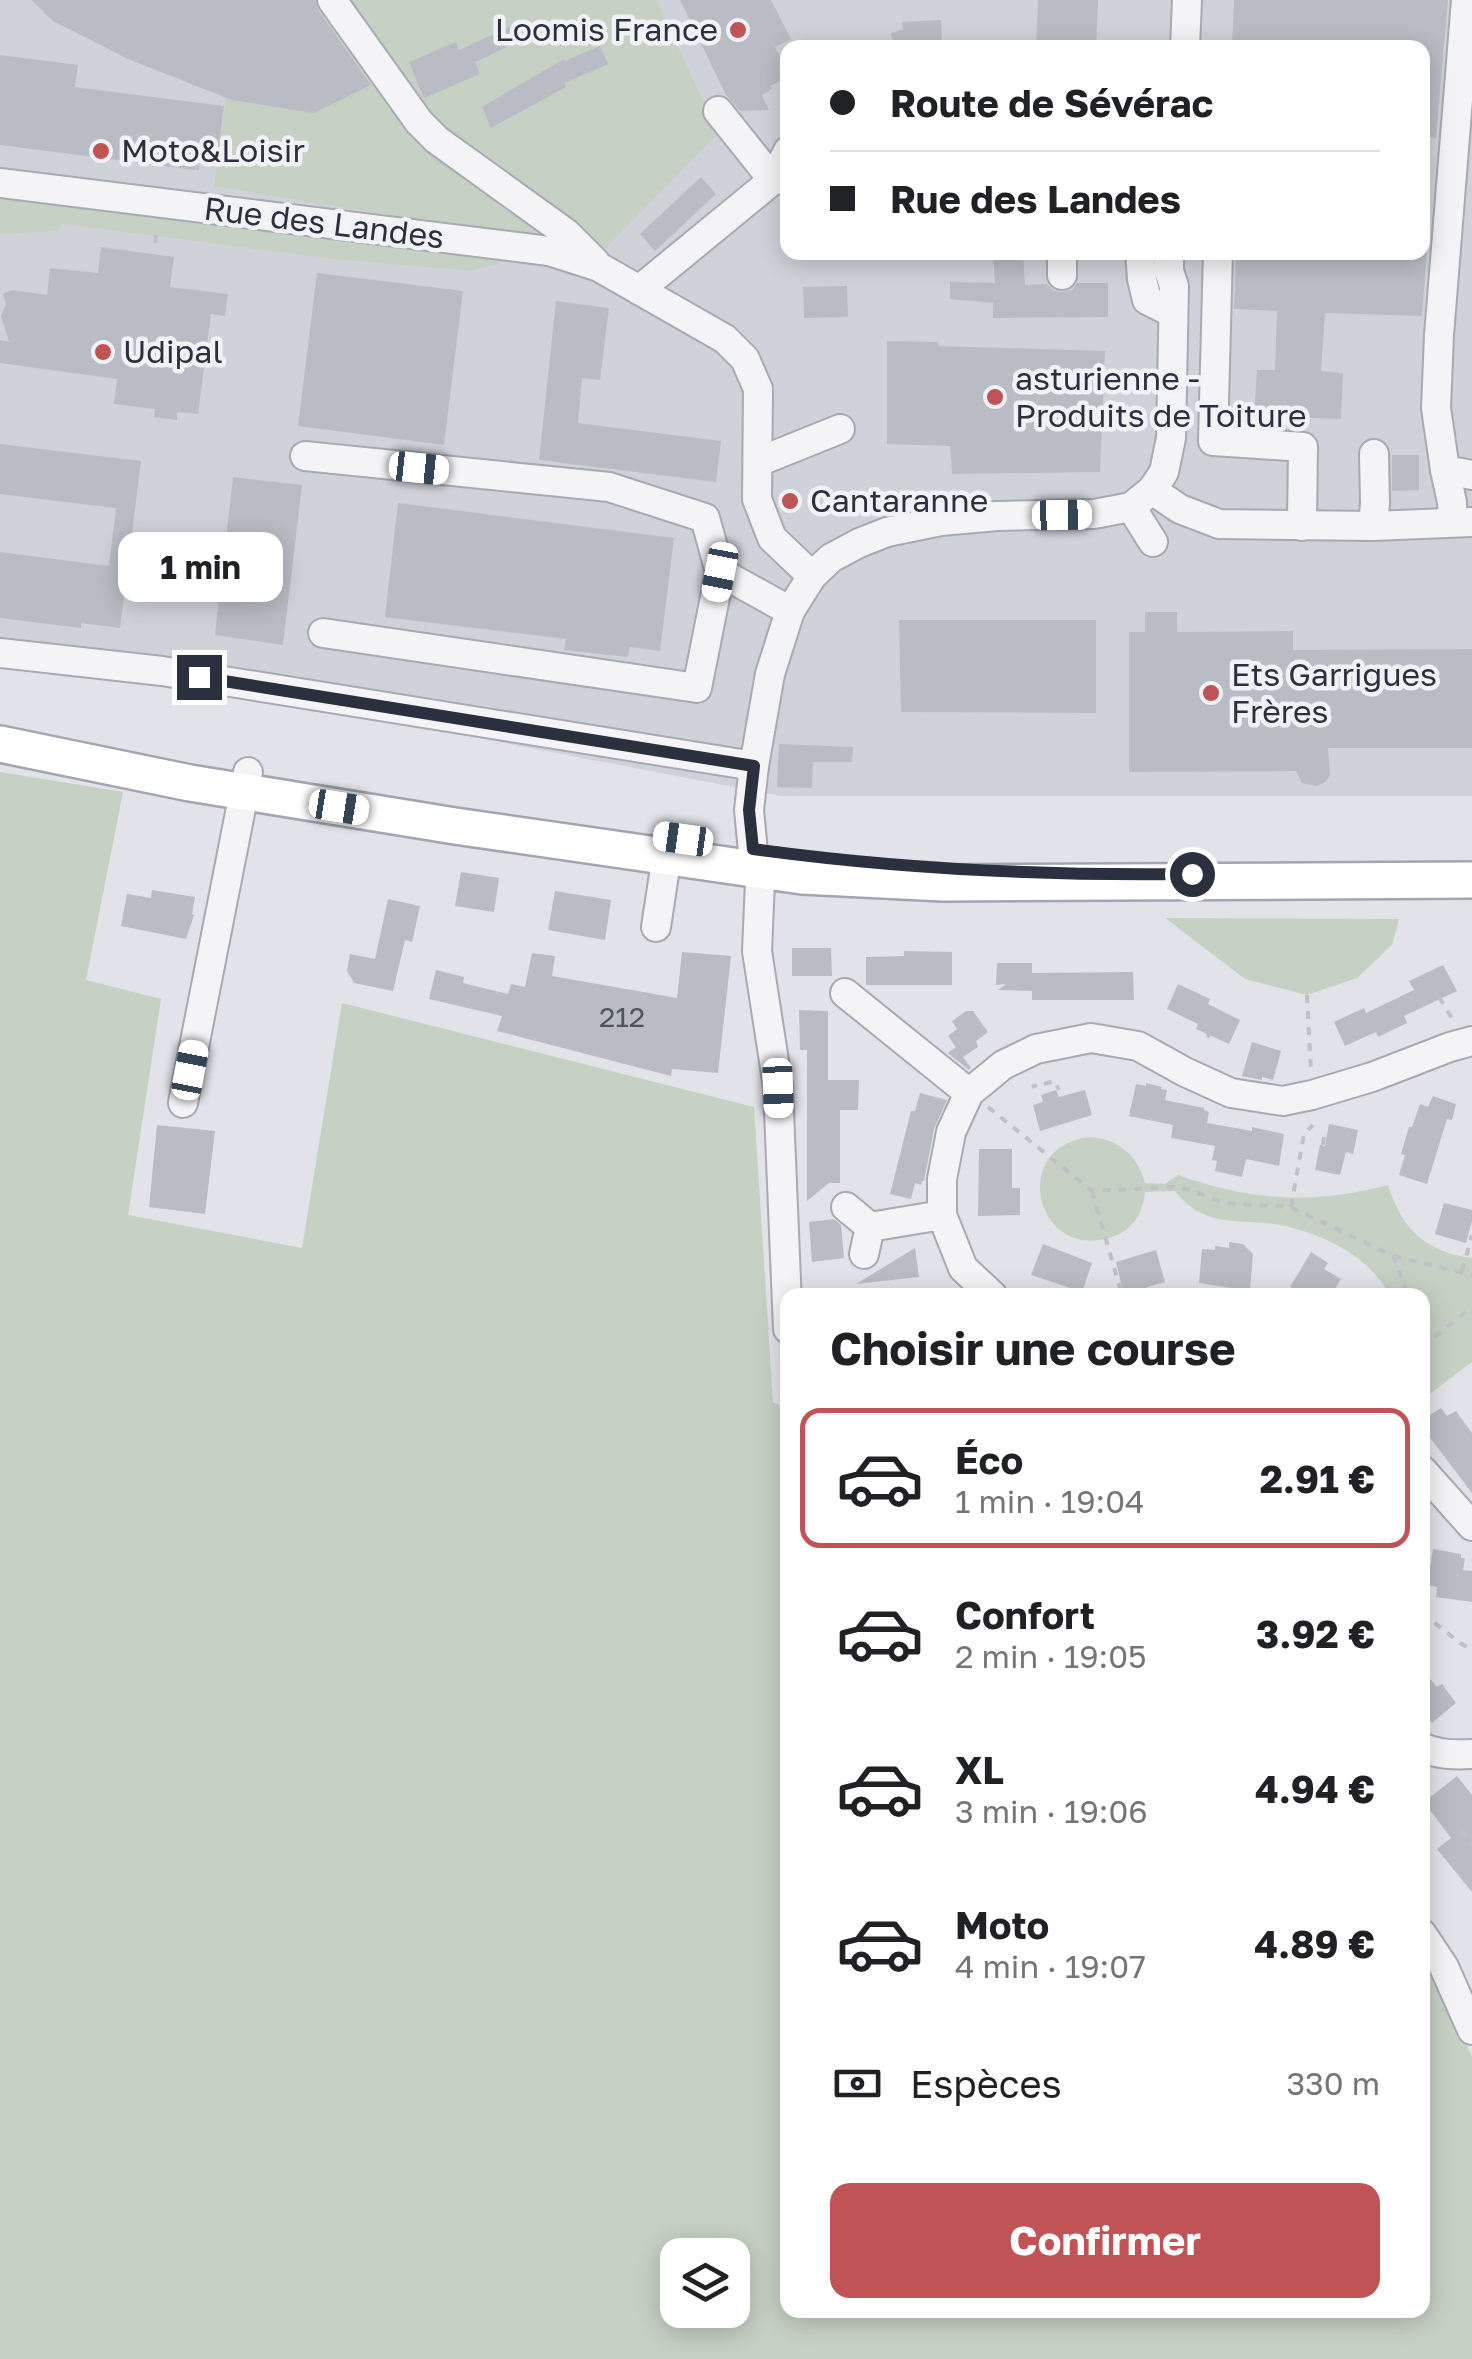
<!DOCTYPE html>
<html lang="fr">
<head>
<meta charset="utf-8">
<style>
  body { margin:0; font-family:"Golos Text",sans-serif; background:#f6f6f6; color:#202124; height:100vh; display:flex; flex-direction:column; font-size:38px; white-space:nowrap }
  * { box-sizing:border-box; margin:0 }
  p { font-size:32px; color:#757577 }
  .icon { flex:none; width:55px; height:55px; fill:none; stroke:currentColor; stroke-width:2; stroke-linecap:round; stroke-linejoin:round }
  .map { position:relative; flex:1; overflow:hidden }
  .details { position:absolute; left:780px; top:1288px; width:650px; height:1030px; display:flex; flex-direction:column; background:#fff; border-radius:20px; box-shadow:0 5px 25px #0003 }
  .details>* { flex:none }
  .top-card { position:absolute; left:780px; top:40px; width:650px; height:220px; border-radius:20px; box-shadow:0 5px 25px #0003; display:grid; align-content:center; height:220px; padding:0 50px; background:#fff }
  .buttons { position:absolute; left:660px; top:2238px; display:grid; gap:20px }
  .buttons a { display:grid; place-items:center; width:90px; height:90px; border-radius:20px; background:#fff; box-shadow:0 5px 25px #0003; font-size:50px }
  .end { position:absolute; width:45px; height:45px; margin:-22px; border:12px solid #2b303e; background:#fff; box-shadow:0 0 0 5px #fff }
  .from { border-radius:50% }
  .bubble { position:absolute; height:70px; border-radius:20px; background:#fff; box-shadow:0 5px 25px #0003; font-size:32px; font-weight:700; line-height:70px; text-align:center }
  .car { position:absolute; width:30px; height:60px; margin:-30px -15px; border-radius:12px; box-shadow:0 0 8px 2px #0007; background:linear-gradient(#fff 24%,#345 0 40%,#fff 0 76%,#345 0 86%,#fff 0) }
  .top-card b { display:flex; align-items:center; gap:35px; height:95px; font-size:38px }
  .top-card b+b { border-top:2px solid #e0e0e0 }
  .top-card i { width:25px; height:25px; background:#202124 }
  ul { padding:0; list-style:none }
  li { display:flex; align-items:center; gap:30px; height:140px; margin:0 20px 15px; padding:0 30px; border:5px solid transparent; border-radius:20px }
  li div { flex:1 }
  li b { display:block; font-size:38px }
  li em { font-style:normal; font-weight:700 }
  li.current { border-color:#c15356 }
  li>.icon { width:90px; height:90px; stroke-width:1.5 }
  h2 { padding:0 50px; font-size:45px; line-height:120px }
  .pay { display:flex; align-items:center; gap:25px; height:110px; padding:0 50px; font-size:38px }
  .pay p { margin-inline-start:auto }
  .cta { display:flex; gap:20px; margin-top:auto; padding:20px 50px }
  .cta a { flex:1; height:115px; border-radius:20px; background:#c15356; color:#fff; font-size:40px; font-weight:700; line-height:115px; text-align:center }
  .map>svg:first-child { display:block }
</style>
</head>
<body>
<div class="map">
<svg width="1472" height="2359" viewBox="0 0 1472 2359">
  <rect width="100%" height="100%" fill="#e1e3e8"/>
  <!-- built -->
  <path fill="#d0d2da" fill-rule="evenodd" d="M0 0H31L227 97 214 186 718 133 657 0H1472V796H781L275 699 0 668ZM788 48H1422V252H788Z"/>
  <!-- green -->
  <g fill="#c5d1c3" fill-rule="evenodd">
    <polygon points="31,0 657,0 718,133 603,251 214,186 226,97"/>
    <polygon points="0,195 504,261 472,271 333,259 63,224 57,231 0,234"/>
    <path d="M0 772 123 792 86 980 161 999 128 1215 302 1248 342 1003 754 1107 773 1402 788 1410V2310H1422L1423 1957 1440 1984 1472 2057V2359H0ZM678 2255H732V2310H678Z"/>
    <polygon points="1165,918 1399,919 1392,945 1357,978 1307,995 1245,979"/>
    <path d="M1090 1137C1119 1139 1138 1156 1145 1183L1165 1184 1178 1175C1251 1201 1313 1205 1388 1185 1402 1229 1425 1252 1472 1258V1362L1423 1399 1422 1295H1389C1369 1254 1317 1231 1274 1224 1234 1219 1203 1227 1175 1191L1145 1192C1143 1211 1135 1227 1117 1235 1038 1268 1005 1147 1090 1137Z"/>
  </g>
  <g fill="none" stroke-linecap="round" stroke-linejoin="round">
    <!-- stream -->
    <polyline stroke="#a0adc5" stroke-width="6" points="784,1373 788,1380"/>
  </g>
  <!-- building -->
  <g fill="#b9bcc5">
    <polygon points="31,0 315,0 318,10 371,85 314,113 232,100 128,59 53,21"/>
    <polygon points="680,0 771,0 791,39 775,47 788,72 788,77 770,86 772,89 762,95 769,110 740,111 726,95"/>
    <polygon points="1038,0 1098,0 1096,48 1036,48"/>
    <polygon points="1234,0 1448,0 1436,138 1422,137 1422,48 1232,48"/>
    <polygon points="525,20 532,35 475,62 480,74 424,98 409,62 456,42 459,50"/>
    <polygon points="941,20 942,48 894,48 891,33 903,29 902,22"/>
    <polygon points="600,46 608,64 564,83 566,87 491,128 482,107 564,59 565,61"/>
    <polygon points="0,55 78,65 75,87 224,106 218,153 198,150 195,170 0,145"/>
    <polygon points="701,177 716,194 655,251 640,234"/>
    <polygon points="101,247 174,257 170,287 228,294 225,316 211,314 198,414 177,412 177,420 154,417 155,409 114,404 117,379 0,363 0,340 9,342 1,316 6,304 3,294 13,290 47,295 50,268 98,273"/>
    <polygon points="993,252 1023,252 1025,285 1047,284 1054,291 1063,292 1072,290 1077,283 1108,283 1108,317 993,318 993,303 950,299 950,282 995,283"/>
    <polygon points="1236,252 1427,252 1422,316 1325,313 1321,371 1343,373 1341,419 1254,416 1257,370 1275,370 1277,311 1234,309"/>
    <polygon points="317,273 463,291 444,445 298,426"/>
    <polygon points="847,286 848,317 804,318 803,287"/>
    <polygon points="556,301 609,308 600,380 582,378 578,423 721,441 716,482 539,460"/>
    <polygon points="887,341 938,342 939,346 1105,351 1100,472 952,474 950,446 887,444"/>
    <polygon points="0,444 141,461 120,628 81,623 81,628 0,618 0,552 109,566 116,508 0,494"/>
    <polygon points="1392,455 1419,455 1419,490 1392,491"/>
    <polygon points="233,477 302,485 283,645 215,635"/>
    <polygon points="398,503 674,538 660,651 630,647 628,657 564,650 566,639 385,617"/>
    <polygon points="1145,612 1177,612 1177,632 1293,631 1293,650 1472,649 1472,748 1328,748 1330,775 1324,783 1316,786 1302,783 1296,771 1129,772 1129,632 1145,632"/>
    <polygon points="899,620 1096,620 1096,713 901,712"/>
    <polygon points="779,744 853,747 852,762 813,762 812,788 777,787"/>
    <polygon points="461,872 499,878 494,912 455,906"/>
    <polygon points="152,890 195,897 192,914 194,915 186,939 121,926 127,894 151,898"/>
    <polygon points="555,891 611,900 605,940 548,930"/>
    <polygon points="388,899 420,906 412,942 405,940 393,991 354,983 347,971 350,954 375,959"/>
    <polygon points="792,948 831,948 832,976 792,976"/>
    <polygon points="904,951 952,952 952,985 866,985 866,957 904,956"/>
    <polygon points="682,952 731,956 718,1073 672,1069 671,1076 497,1031 502,1016 429,999 436,970 464,977 463,983 508,994 511,984 525,987 532,953 555,956 552,976 677,998"/>
    <polygon points="997,963 1032,963 1032,973 1133,972 1134,1000 1032,1000 1032,991 998,990 1006,984 996,985"/>
    <polygon points="1443,965 1457,991 1404,1016 1407,1023 1378,1037 1376,1032 1345,1046 1334,1022 1364,1008 1366,1013 1414,990 1409,981"/>
    <polygon points="1178,984 1210,999 1208,1004 1240,1020 1229,1044 1196,1029 1198,1024 1167,1009"/>
    <polygon points="799,1010 828,1011 828,1080 859,1080 858,1110 840,1110 840,1183 829,1183 807,1201 807,1050 800,1050"/>
    <polygon points="966,1011 973,1011 988,1032 976,1041 978,1047 963,1057 971,1068 969,1070 948,1053 956,1047 958,1050 948,1036 957,1029 952,1021"/>
    <polygon points="1252,1042 1281,1051 1273,1080 1262,1077 1262,1080 1242,1076"/>
    <polygon points="1146,1083 1162,1087 1161,1089 1167,1090 1165,1100 1204,1108 1204,1110 1209,1112 1207,1123 1252,1131 1252,1127 1284,1134 1279,1166 1246,1159 1242,1177 1215,1171 1217,1161 1212,1160 1215,1146 1171,1138 1173,1125 1129,1116 1136,1084 1146,1086"/>
    <polygon points="1056,1090 1059,1097 1085,1090 1092,1115 1040,1131 1033,1105 1043,1102 1041,1095"/>
    <polygon points="920,1093 947,1100 934,1129 924,1181 922,1181 921,1185 915,1183 911,1199 890,1194 911,1111 915,1111"/>
    <polygon points="1433,1096 1456,1104 1452,1120 1447,1119 1427,1184 1399,1175 1405,1155 1401,1154 1409,1127 1412,1127 1420,1104 1428,1107"/>
    <polygon points="1329,1124 1358,1130 1353,1154 1346,1152 1340,1175 1315,1170 1320,1145 1325,1146"/>
    <polygon points="157,1125 215,1131 205,1214 149,1207"/>
    <polygon points="979,1149 1012,1149 1012,1188 1020,1188 1020,1215 978,1216"/>
    <polygon points="1444,1203 1472,1210 1472,1221 1466,1243 1435,1234"/>
    <polygon points="834,1219 841,1225 844,1258 812,1262 809,1222"/>
    <polygon points="1229,1242 1243,1244 1253,1254 1250,1291 1199,1283 1202,1249 1215,1250 1215,1246 1229,1248"/>
    <polygon points="1043,1244 1092,1263 1082,1292 1031,1275"/>
    <polygon points="915,1248 919,1277 856,1284"/>
    <polygon points="1156,1250 1165,1282 1147,1287 1150,1295 1124,1295 1116,1262"/>
    <polygon points="1311,1252 1328,1263 1324,1269 1341,1279 1331,1295 1303,1295 1290,1287"/>
    <polygon points="1441,1408 1447,1416 1456,1411 1472,1433 1472,1493 1422,1427 1422,1420"/>
    <polygon points="1433,1549 1461,1554 1461,1558 1465,1558 1463,1570 1472,1571 1472,1602 1436,1597 1437,1587 1427,1585"/>
    <polygon points="1422,1669 1437,1687 1442,1684 1456,1703 1432,1723 1422,1711"/>
    <polygon points="1457,1776 1472,1795 1472,1892 1437,1849 1451,1838 1424,1802"/>
  </g>
  <g fill="none" stroke-linecap="round" stroke-linejoin="round">
    <defs>
      <g id="minor">
        <polyline points="332,0 419,122 437,140 566,233 595,262"/>
        <polyline points="1466,0 1439,335 1436,408 1445,470 1472,475"/>
        <polyline points="1185,48 1187,0"/>
        <polyline points="718,111 773,180 788,151"/>
        <polyline points="0,183 549,251 599,267 725,339 745,359 758,389 757,499 772,538 812,576"/>
        <polyline points="1062,252 1062,275"/>
        <polyline points="1140,252 1142,279 1147,300 1173,313"/>
        <polyline points="1218,252 1213,441 1303,447 1302,526"/>
        <polyline points="639,290 773,180 788,179"/>
        <polyline points="305,456 609,487 705,518 720,572 697,688 323,633"/>
        <polyline points="758,462 840,429"/>
        <polyline points="1445,470 1452,502 1453,522"/>
        <polyline points="1152,490 1180,509 1219,524 1373,526 1472,522"/>
        <polyline points="1131,507 1153,542"/>
        <polyline points="1373,526 1375,503 1374,454"/>
        <polyline points="720,572 790,611"/>
        <polyline points="0,653 162,671 754,766"/>
        <polyline points="656,927 668,848"/>
        <polyline points="845,993 969,1093"/>
        <polyline points="183,1103 248,772"/>
        <polyline points="846,1207 870,1227"/>
        <polyline points="864,1254 870,1227 942,1215"/>
        <polyline points="992,1295 963,1268 942,1215 942,1179 951,1132 969,1093 1003,1065 1036,1049 1091,1038 1138,1046 1185,1072 1231,1093 1283,1101 1312,1095 1372,1077 1450,1047 1472,1041"/>
        <polyline points="788,1329 778,1087 757,951 760,881 754,862 749,810 754,766 770,674 790,611 812,576 831,558 859,543 887,532 941,521 997,516 1094,514 1131,507 1152,490 1164,472 1171,438 1174,286 1169,271 1169,252"/>
        <polyline points="1422,1470 1472,1526"/>
        <path d="M1422 1747C1437 1755 1455 1755 1472 1754"/>
        <polyline points="1422,1934 1444,1967 1472,2030"/>
      </g>
      <polyline id="major" points="0,744 190,783 455,826 802,876 943,883 1472,880"/>
    </defs>
    <!-- minor casing -->
    <use href="#minor" stroke="#a7aab2" stroke-width="32"/>
    <!-- major casing -->
    <use href="#major" stroke="#a2a6b3" stroke-width="40"/>
    <!-- path -->
    <g stroke="#c0c1c7" stroke-width="4" stroke-dasharray="8 8" stroke-linecap="butt">
      <polyline points="197,170 199,150"/>
      <polyline points="155,243 157,228"/>
      <polyline points="1307,995 1311,1071"/>
      <polyline points="1439,997 1453,1020"/>
      <polyline points="1207,1037 1209,1035"/>
      <polyline points="1044,1084 1055,1081 1059,1090"/>
      <polyline points="1032,1087 1037,1085"/>
      <polyline points="988,1107 1092,1191 1172,1187 1191,1190 1223,1203 1291,1207 1393,1256 1408,1295"/>
      <polyline points="1324,1137 1322,1149 1324,1150"/>
      <polyline points="1092,1191 1122,1295"/>
      <polyline points="1291,1207 1304,1134 1313,1125"/>
      <polyline points="1393,1256 1472,1275"/>
      <polyline points="1462,1271 1472,1235"/>
      <polyline points="1422,1347 1472,1307"/>
      <polyline points="1422,1613 1460,1643 1472,1650"/>
      <polyline points="1461,1830 1472,1845"/>
    </g>
    <!-- minor -->
    <use href="#minor" stroke="#f4f4f7" stroke-width="28"/>
    <!-- major -->
    <use href="#major" stroke="#fff" stroke-width="35"/>
  </g>
  <g fill="none" stroke-linecap="round" stroke-linejoin="round">
    <!-- route -->
    <path stroke="#2b303e" stroke-width="12" d="M199 677 754 766 749 810 753 849C899 869 1045 876 1192 874"/>
  </g>
  <!-- markers -->
  <g fill="#c15356" stroke="#f1f2f6" stroke-width="4">
    <circle cx="738" cy="30" r="10"/>
    <circle cx="101" cy="151" r="10"/>
    <circle cx="103" cy="352" r="10"/>
    <circle cx="995" cy="397" r="10"/>
    <circle cx="790" cy="501" r="10"/>
    <circle cx="1211" cy="693" r="10"/>
  </g>
  <g text-anchor="middle" stroke-width="9" stroke-linejoin="round" paint-order="stroke">
    <!-- number labels -->
    <g font-size="28" fill="#4e5360">
      <text x="622" y="1027">212</text>
    </g>
    <!-- poi labels -->
    <g font-size="32" fill="#2b303e" stroke="#f1f2f6" text-anchor="start">
      <text x="718" y="41" text-anchor="end">Loomis France</text>
      <text x="121" y="162">Moto&amp;Loisir</text>
      <text x="123" y="363">Udipal</text>
      <text x="1015" y="390">asturienne -<tspan x="1015" dy="37">Produits de Toiture</tspan></text>
      <text x="810" y="512">Cantaranne</text>
      <text x="1231" y="686">Ets Garrigues<tspan x="1231" dy="37">Frères</tspan></text>
    </g>
    <!-- street labels -->
    <g font-size="32" fill="#2b303e" stroke="#f1f2f6">
      <text transform="translate(324 223) rotate(7)" y="11">Rue des Landes</text>
    </g>
  </g>
</svg>
<div class="buttons">
<a><svg class="icon" aria-label="layers" viewBox="0 0 24 24"><path d="M12 4l9 5-9 5-9-5zM3 14l9 5 9-5"/></svg></a>
</div>
<i class="end from" style="left:1192px;top:874px"></i>
<i class="end" style="left:199px;top:677px"></i>
<div class="bubble" style="left:118px;top:532px;width:165px">1 min</div>
<i class="car" style="left:419px;top:468px;rotate:96deg"></i>
<i class="car" style="left:1062px;top:515px;rotate:89deg"></i>
<i class="car" style="left:720px;top:572px;rotate:191deg"></i>
<i class="car" style="left:339px;top:807px;rotate:99deg"></i>
<i class="car" style="left:683px;top:839px;rotate:278deg"></i>
<i class="car" style="left:190px;top:1070px;rotate:11deg"></i>
<i class="car" style="left:778px;top:1088px;rotate:178deg"></i>
<div class="top-card">
<b><i class="from"></i>Route de Sévérac</b>
<b><i></i>Rue des Landes</b>
</div>
<section class="details">
<h2>Choisir une course</h2>
<ul>
<li class="current"><svg class="icon" aria-label="car" viewBox="0 0 24 24"><path d="M5 17H2v-5l4-1 3-4h7l3 4 3 1v5h-3M9 17h6M6 11h13"/><circle cx="7" cy="17" r="2"/><circle cx="17" cy="17" r="2"/></svg><div><b>Éco</b><p>1 min · 19:04</p></div><em>2.91 €</em></li>
<li><svg class="icon" aria-label="car" viewBox="0 0 24 24"><path d="M5 17H2v-5l4-1 3-4h7l3 4 3 1v5h-3M9 17h6M6 11h13"/><circle cx="7" cy="17" r="2"/><circle cx="17" cy="17" r="2"/></svg><div><b>Confort</b><p>2 min · 19:05</p></div><em>3.92 €</em></li>
<li><svg class="icon" aria-label="car" viewBox="0 0 24 24"><path d="M5 17H2v-5l4-1 3-4h7l3 4 3 1v5h-3M9 17h6M6 11h13"/><circle cx="7" cy="17" r="2"/><circle cx="17" cy="17" r="2"/></svg><div><b>XL</b><p>3 min · 19:06</p></div><em>4.94 €</em></li>
<li><svg class="icon" aria-label="car" viewBox="0 0 24 24"><path d="M5 17H2v-5l4-1 3-4h7l3 4 3 1v5h-3M9 17h6M6 11h13"/><circle cx="7" cy="17" r="2"/><circle cx="17" cy="17" r="2"/></svg><div><b>Moto</b><p>4 min · 19:07</p></div><em>4.89 €</em></li>
</ul>
<div class="pay"><svg class="icon" aria-label="cash" viewBox="0 0 24 24"><path d="M3 7h18v10H3z"/><circle cx="12" cy="12" r="2"/></svg>Espèces<p>330 m</p></div>
<div class="cta"><a>Confirmer</a></div>
</section>
</div>
</body>
</html>
